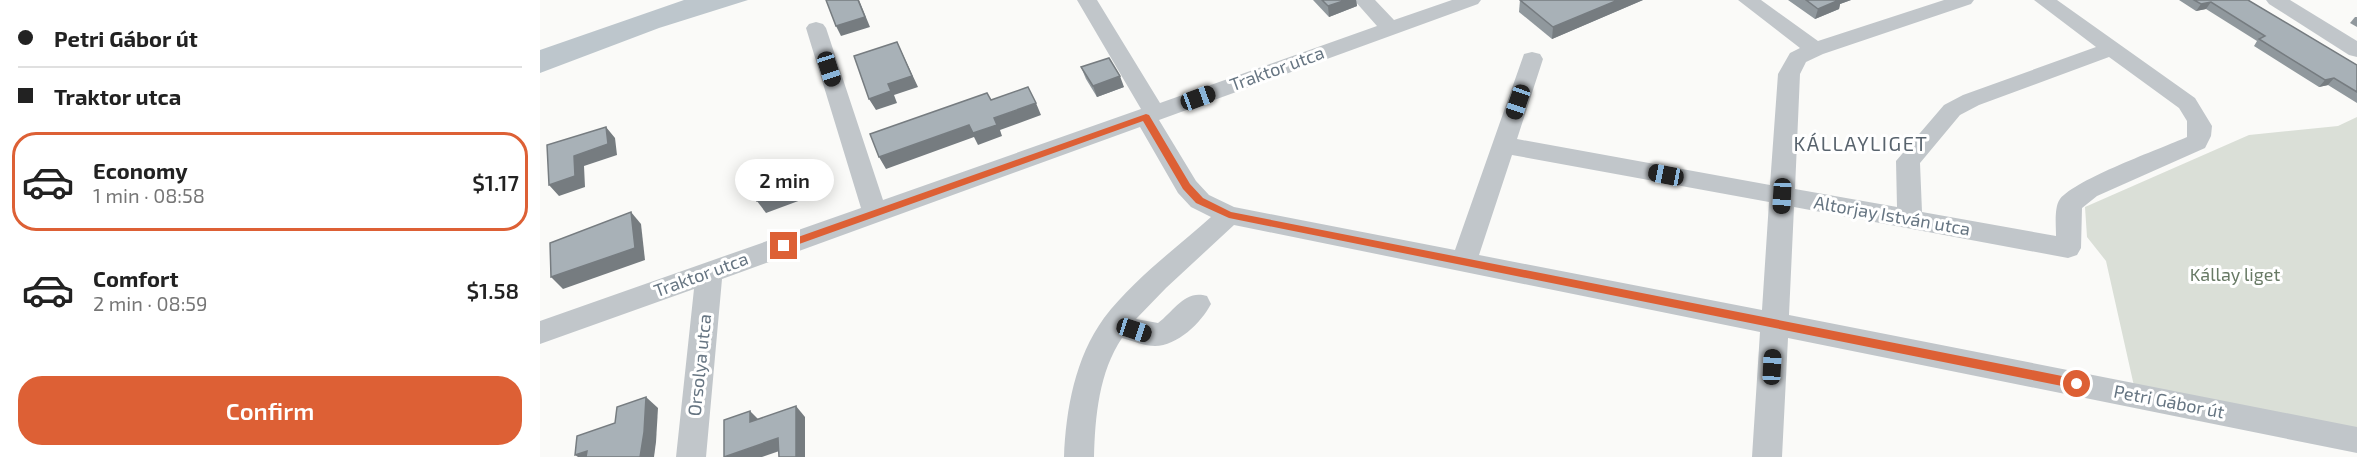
<!DOCTYPE html>
<html lang="en">
<head>
<meta charset="utf-8">
<style>
  body { margin:0; font-family:"Exo 2",sans-serif; background:#f6f6f6; color:#222; height:100vh; display:flex; flex-direction:column; font-size:22px; white-space:nowrap }
  * { box-sizing:border-box; margin:0 }
  p { font-size:20px; color:#767676 }
  .icon { flex:none; width:33px; height:33px; fill:none; stroke:currentColor; stroke-width:2; stroke-linecap:round; stroke-linejoin:round }
  .map { position:relative; flex:1; overflow:hidden }
  .panel { display:flex; flex-direction:column; background:#fff; width:540px }
  .panel>* { flex:none }
  .hud { display:grid; align-content:center; height:132px; padding:0 18px; background:#fff }
  .end { position:absolute; width:27px; height:27px; margin:-14px; border:8px solid #dd6035; background:#fff; box-shadow:0 0 0 3px #fff }
  .from { border-radius:50% }
  .bubble { position:absolute; height:42px; border-radius:21px; background:#fff; box-shadow:0 3px 15px #0003; font-size:20px; font-weight:600; line-height:42px; text-align:center }
  .car { position:absolute; width:18px; height:36px; margin:-18px -9px; border-radius:8px; box-shadow:0 0 4px 2px #0007; background:linear-gradient(#222 24%,#8ab4d8 0 40%,#222 0 76%,#8ab4d8 0 86%,#222 0) }
  .hud b { display:flex; align-items:center; gap:21px; height:57px; font-size:22px }
  .hud b+b { border-top:2px solid #e0e0e0 }
  .hud i { width:15px; height:15px; background:#222 }
  ul { padding:0; list-style:none }
  li { display:flex; align-items:center; gap:18px; height:99px; margin:0 12px 9px; padding:0 6px; border:3px solid transparent; border-radius:24px }
  li div { flex:1 }
  li b { display:block; font-size:22px }
  li em { font-style:normal; font-weight:600 }
  li.active { border-color:#dd6035 }
  li>.icon { width:54px; height:54px; stroke-width:1.5 }
  .cta { display:flex; gap:12px; margin-top:auto; padding:12px 18px }
  .cta a { flex:1; height:69px; border-radius:24px; background:#dd6035; color:#fff; font-size:24px; font-weight:600; line-height:69px; text-align:center }
  main { display:flex; flex:1; min-height:0 }
  .map>svg:first-child { display:block }
</style>
</head>
<body>
<main>
<section class="panel">
<div class="hud">
<b><i class="from"></i>Petri Gábor út</b>
<b><i></i>Traktor utca</b>
</div>
<ul>
<li class="active"><svg class="icon" aria-label="car" viewBox="0 0 24 24"><path d="M5 17H2v-5l4-1 3-4h7l3 4 3 1v5h-3M9 17h6M6 11h13"/><circle cx="7" cy="17" r="2"/><circle cx="17" cy="17" r="2"/></svg><div><b>Economy</b><p>1 min · 08:58</p></div><em>$1.17</em></li>
<li><svg class="icon" aria-label="car" viewBox="0 0 24 24"><path d="M5 17H2v-5l4-1 3-4h7l3 4 3 1v5h-3M9 17h6M6 11h13"/><circle cx="7" cy="17" r="2"/><circle cx="17" cy="17" r="2"/></svg><div><b>Comfort</b><p>2 min · 08:59</p></div><em>$1.58</em></li>
</ul>
<div class="cta"><a>Confirm</a></div>
</section>
<div class="map">
<svg width="1817" height="457" viewBox="0 0 1817 457">
  <rect width="100%" height="100%" fill="#fafaf8"/>
  <!-- green -->
  <polygon fill="#dadfd7" points="1817,117 1817,429 1594,386 1566,261 1547,237 1545,207 1709,135 1798,126"/>
  <!-- water -->
  <polygon fill="#bdc6cc" points="144,0 208,0 119,28 0,73 0,50"/>
  <g fill="none" stroke-linecap="round" stroke-linejoin="round">
    <!-- minor -->
    <g fill="#c1c6ca" fill-rule="evenodd">
      <path d="M537 0H557L620 103 837 26 814 0H835L854 20 912 0H941L938 4 619 120 656 181 669 195 694 207 915 250 984 54 992 52 1000 54 1003 59 977 139 1230 185 1238 74 1250 53 1260 48 1198 0H1221L1278 41 1404 0H1434L1431 4 1283 54 1266 62 1260 74 1255 189 1357 207 1356 161 1404 105 1423 95 1556 47 1494 0H1517L1655 98 1672 126 1671 136 1665 148 1557 196 1542 208 1541 248 1537 255 1528 258 1254 207 1249 315 1817 427V453L1248 338 1242 457H1212L1220 332 694 225 626 288 596 319 618 323C634 311 645 289 667 296L671 304C661 323 637 346 615 346 604 346 593 341 582 338 559 372 555 417 554 457H524C526 409 535 358 564 318 593 280 635 249 671 217L651 207 638 193 600 127 182 279 166 457H136L154 289 0 344V321L321 208 266 28 269 24 276 22 283 24 286 28 343 200 601 109ZM1569 57 1639 108 1647 121V137C1620 149 1536 179 1520 199 1514 207 1516 226 1516 236L1382 212 1380 163 1420 115 1439 105ZM972 155 1229 202 1222 310 939 255Z"/>
      <polygon points="1726,0 1750,0 1817,41 1817,57 1809,55 1729,4"/>
    </g>
  </g>
  <!-- wall -->
  <g fill="#90989d">
    <polygon points="773,0 816,0 817,6 789,17"/>
    <polygon points="980,0 1103,0 1012,39 979,12"/>
    <polygon points="1248,0 1311,0 1300,4 1299,9 1275,19"/>
    <polygon points="1639,0 1708,0 1817,65 1817,103 1788,85 1779,87 1714,46 1717,41 1666,9 1656,11"/>
    <polygon points="1815,17 1817,17 1817,27 1810,23"/>
    <polygon points="541,67 584,87 557,97 546,79"/>
  </g>
  <!-- shaded-wall -->
  <g fill="#767c80">
    <polygon points="318,0 319,0 330,27 301,36 296,26"/>
    <polygon points="806,0 816,0 817,6 789,17 788,6"/>
    <polygon points="1078,0 1103,0 1012,39 1013,27"/>
    <polygon points="1297,0 1311,0 1300,4 1299,9 1275,19 1278,9"/>
    <polygon points="1671,2 1666,9 1656,11 1661,4"/>
    <polygon points="357,42 378,87 354,95 357,103 336,110 329,99 348,84"/>
    <polygon points="580,76 584,87 557,97 553,86"/>
    <polygon points="1794,78 1788,85 1779,87 1785,80"/>
    <polygon points="496,103 501,115 460,130 462,136 438,145 434,137 346,169 339,157 429,125 454,118"/>
    <polygon points="66,127 75,138 77,155 44,166 45,187 19,196 9,185 34,156"/>
    <polygon points="247,166 255,178 261,200 226,213 217,201"/>
    <polygon points="91,212 101,224 105,260 23,289 11,277"/>
    <polygon points="106,397 118,408 116,442 114,457 100,457"/>
    <polygon points="256,406 265,417 265,457 256,457"/>
    <polygon points="210,411 220,421 210,422"/>
    <polygon points="238,438 248,448 222,457 184,457"/>
    <polygon points="47,451 55,457 38,457 35,455"/>
  </g>
  <!-- building -->
  <g fill="#a8b1b7" stroke="#767c80" stroke-width="1.5">
    <polygon points="286,0 318,0 325,17 296,26"/>
    <polygon points="782,0 806,0 788,6"/>
    <polygon points="980,0 1078,0 1013,27"/>
    <polygon points="1266,0 1299,0 1278,9"/>
    <polygon points="1654,0 1708,0 1817,65 1817,92 1794,78 1785,80 1719,39 1725,36 1671,2 1661,4"/>
    <polygon points="357,42 372,76 348,84 351,91 329,99 314,56"/>
    <polygon points="569,58 580,76 553,86 541,67"/>
    <polygon points="488,87 496,103 454,118 457,125 433,133 429,125 339,157 330,134 447,93 451,100"/>
    <polygon points="66,127 68,144 34,156 35,176 9,185 7,145"/>
    <polygon points="247,166 253,189 217,201 212,178"/>
    <polygon points="91,212 95,248 11,277 10,243"/>
    <polygon points="106,397 104,432 100,457 46,457 47,451 35,455 37,436 75,423 77,407"/>
    <polygon points="256,406 256,457 239,457 238,438 184,457 184,420 210,411 210,422"/>
  </g>
  <!-- route -->
  <polygon fill="#dd6035" points="606,114 609,115 650,184 663,198 691,212 1537,379 1543,384 1537,389 689,218 656,203 643,189 603,121 248,248 241,248 239,246 241,243"/>
  <g text-anchor="middle" stroke-width="6" stroke-linejoin="round" paint-order="stroke">
    <!-- street labels -->
    <g font-size="18" fill="#667582" stroke="#fff">
      <text transform="translate(737 69) rotate(-20)" y="6">Traktor utca</text>
      <text transform="translate(1352 216) rotate(10)" y="6">Altorjay István utca</text>
      <text transform="translate(161 275) rotate(-20)" y="6">Traktor utca</text>
      <text transform="translate(160 365) rotate(-84)" y="6">Orsolya utca</text>
      <text transform="translate(1629 402) rotate(11)" y="6">Petri Gábor út</text>
    </g>
    <!-- park labels -->
    <g font-size="18" fill="#687a65" stroke="#fff">
      <text x="1695" y="281">Kállay liget</text>
    </g>
    <!-- neighbourhood labels -->
    <g font-size="20" letter-spacing="1.5" fill="#58636d" stroke="#fff">
      <text x="1321" y="151">KÁLLAYLIGET</text>
    </g>
  </g>
</svg>
<i class="end from" style="left:1537px;top:384px"></i>
<i class="end" style="left:244px;top:246px"></i>
<div class="bubble" style="left:195px;top:159px;width:99px">2 min</div>
<i class="car" style="left:289px;top:69px;rotate:162deg"></i>
<i class="car" style="left:658px;top:98px;rotate:70deg"></i>
<i class="car" style="left:978px;top:102px;rotate:199deg"></i>
<i class="car" style="left:1126px;top:175px;rotate:281deg"></i>
<i class="car" style="left:1242px;top:196px;rotate:183deg"></i>
<i class="car" style="left:594px;top:330px;rotate:108deg"></i>
<i class="car" style="left:1232px;top:367px;rotate:3deg"></i>
</div>
</main>
</body>
</html>
